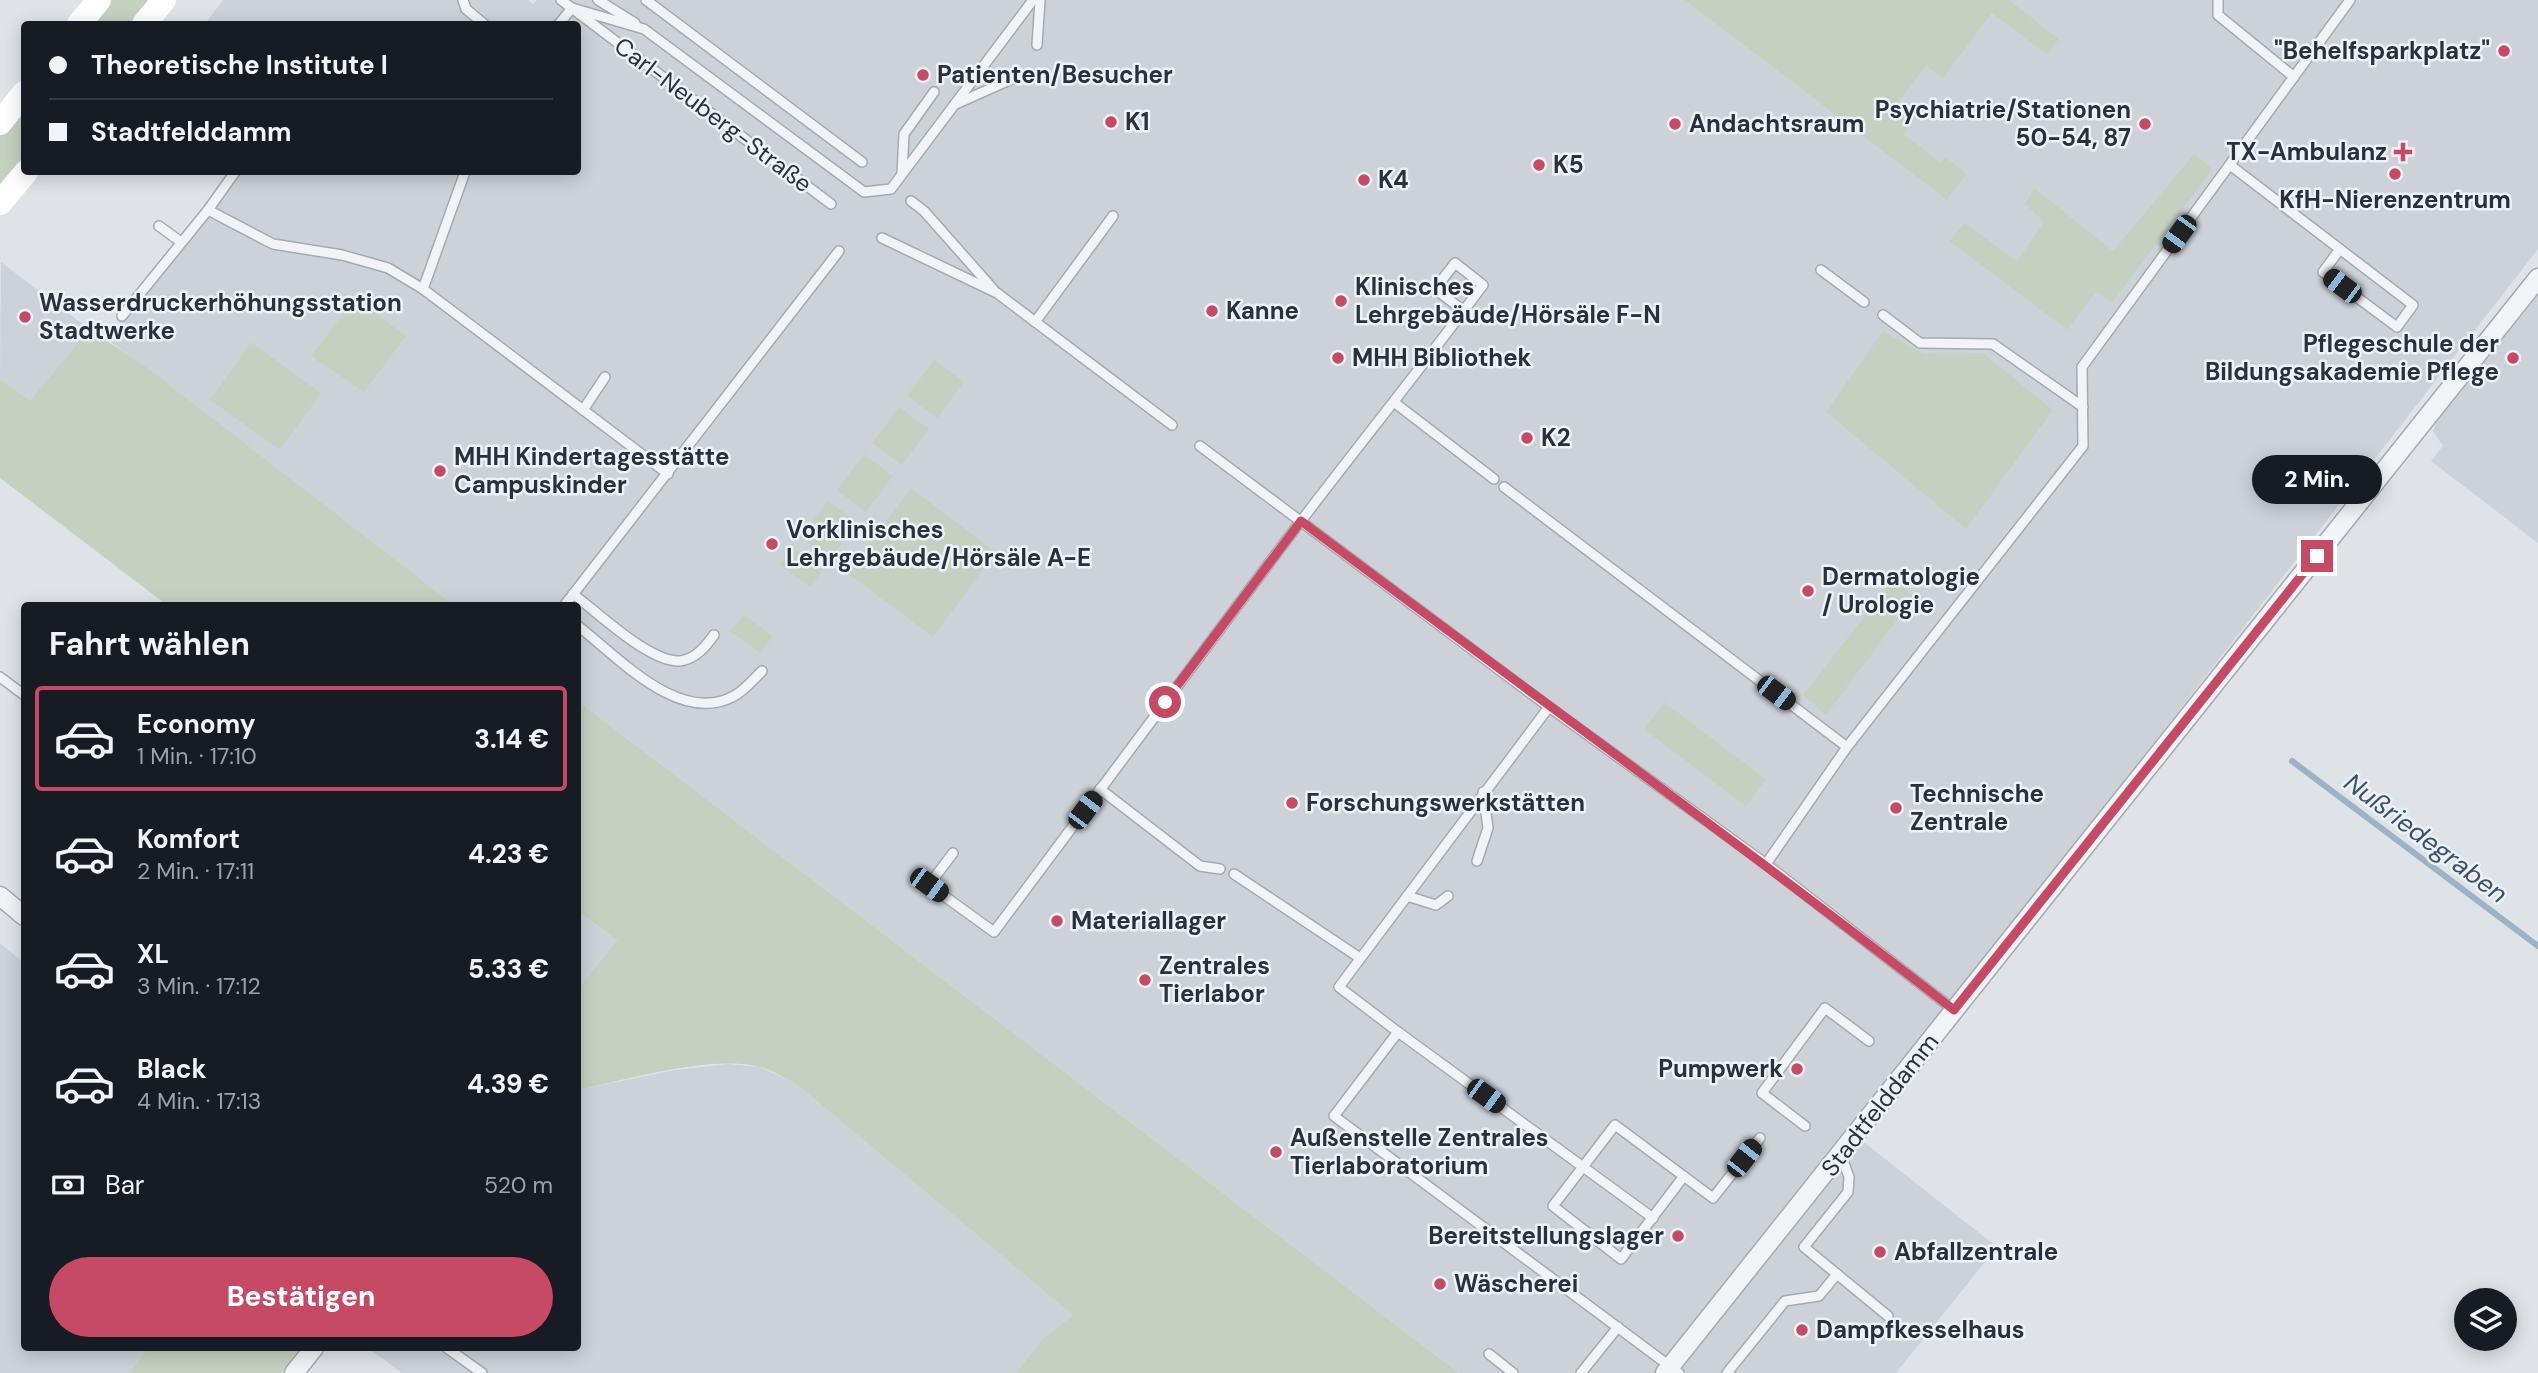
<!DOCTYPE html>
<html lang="de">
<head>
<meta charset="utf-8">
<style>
  body { margin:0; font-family:"DM Sans",sans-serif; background:#242831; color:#f1f3f6; height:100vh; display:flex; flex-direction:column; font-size:26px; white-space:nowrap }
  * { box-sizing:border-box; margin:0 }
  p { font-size:23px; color:#9ea1a6 }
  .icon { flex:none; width:38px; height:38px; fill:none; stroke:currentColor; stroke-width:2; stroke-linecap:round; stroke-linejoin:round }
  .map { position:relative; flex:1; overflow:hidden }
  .details { position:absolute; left:21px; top:602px; width:560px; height:749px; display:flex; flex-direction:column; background:#171b24; border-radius:7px; box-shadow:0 4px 18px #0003 }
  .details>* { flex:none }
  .guide { position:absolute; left:21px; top:21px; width:560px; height:154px; border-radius:7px; box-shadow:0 4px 18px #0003; display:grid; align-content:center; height:154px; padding:0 28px; background:#171b24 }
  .tools { position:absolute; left:2454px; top:1288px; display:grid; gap:14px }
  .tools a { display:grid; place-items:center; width:63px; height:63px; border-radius:50%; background:#171b24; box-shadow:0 4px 18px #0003; font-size:35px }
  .end { position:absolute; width:32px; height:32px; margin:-16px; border:9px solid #c64a64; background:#fff; box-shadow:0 0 0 4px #fff }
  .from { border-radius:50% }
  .bubble { position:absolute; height:49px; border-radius:24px; background:#171b24; box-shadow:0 4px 18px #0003; font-size:23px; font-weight:800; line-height:49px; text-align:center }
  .car { position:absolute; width:21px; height:42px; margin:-21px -10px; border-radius:9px; box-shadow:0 0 5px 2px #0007; background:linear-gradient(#222 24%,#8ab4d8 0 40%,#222 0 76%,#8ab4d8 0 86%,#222 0) }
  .guide b { display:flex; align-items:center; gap:24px; height:66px; font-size:26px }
  .guide b+b { border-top:2px solid #363941 }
  .guide i { width:18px; height:18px; background:#f1f3f6 }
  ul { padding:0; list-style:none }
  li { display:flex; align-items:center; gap:21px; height:105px; margin:0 14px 10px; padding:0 14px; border:4px solid transparent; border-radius:7px }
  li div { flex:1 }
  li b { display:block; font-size:26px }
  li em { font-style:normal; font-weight:800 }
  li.active { border-color:#c64a64 }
  li>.icon { width:63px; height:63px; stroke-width:1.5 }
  h2 { padding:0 28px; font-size:32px; line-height:84px }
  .pay { display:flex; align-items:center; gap:18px; height:77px; padding:0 28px; font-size:26px }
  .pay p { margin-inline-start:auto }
  .primary-button { display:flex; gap:14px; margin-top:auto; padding:14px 28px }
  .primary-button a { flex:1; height:80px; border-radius:42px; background:#c64a64; color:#fff; font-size:28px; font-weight:800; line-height:80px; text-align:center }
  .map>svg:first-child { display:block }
</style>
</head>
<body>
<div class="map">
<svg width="2538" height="1373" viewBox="0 0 2538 1373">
  <rect width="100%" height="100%" fill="#dfe3e7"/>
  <!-- built -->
  <g fill="#cdd2d9">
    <polygon points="223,0 528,0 533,4 537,0 2538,0 2538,249 1851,1132 1997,1247 1896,1373 1459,1373 578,701 578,606 454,605 107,339 235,172 578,172 578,24 205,24"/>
    <polygon points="1,262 89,329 30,402 0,379"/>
    <polygon points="2538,293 2538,543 2431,461 2443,446 2433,431 2436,422"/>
    <polygon points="578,911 617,940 578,989"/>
    <polygon points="0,943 24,963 24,1348 148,1348 129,1373 0,1373"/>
    <polygon points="728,1064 760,1067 795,1083 1074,1315 1041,1340 1016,1373 402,1373 368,1348 578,1348 578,1090 675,1070"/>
  </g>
  <!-- green -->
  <g fill="#c5d1c0">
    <polygon points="99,0 165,0 145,24 79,24"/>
    <polygon points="1685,0 2009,0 2059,39 2047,55 1992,13 1943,78 1926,66 1898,103 1916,117 1904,134 1940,162 1945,157 1967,174 1947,200"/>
    <polygon points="24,93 24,172 0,205 0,123"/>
    <polygon points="2194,154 2213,169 2112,303 2096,292 2067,330 1949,241 1965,223 2017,261 2044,222 2025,204 2034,188 2113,251"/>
    <polygon points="355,298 406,336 364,392 311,356"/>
    <polygon points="89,329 146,367 454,605 167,605 0,478 0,379 30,401"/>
    <polygon points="1883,331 1924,354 1983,353 2053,410 1966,529 1826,412"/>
    <polygon points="251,342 321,393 280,450 210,400"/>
    <polygon points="934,360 964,382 937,418 907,396"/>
    <polygon points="899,407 929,429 902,465 872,443"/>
    <polygon points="864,454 893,476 866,512 837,490"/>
    <polygon points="911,488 996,552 933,637 847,573"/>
    <polygon points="828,501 858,523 831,559 801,537"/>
    <polygon points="793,548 823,570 810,587 780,565"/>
    <polygon points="1893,580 1914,597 1826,715 1803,695"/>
    <polygon points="744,614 773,636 760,653 730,631"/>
    <path d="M578 701 1459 1373H1016L1041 1340 1073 1315 795 1083C784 1078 772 1070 760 1067 712 1054 626 1080 578 1090V989L617 940 578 911Z"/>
    <polygon points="1664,702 1766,779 1746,806 1644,729"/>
    <polygon points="148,1348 301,1348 281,1373 129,1373"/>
  </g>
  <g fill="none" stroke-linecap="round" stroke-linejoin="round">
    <!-- stream -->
    <polyline stroke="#9cb2c6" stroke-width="6" points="2292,761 2538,946"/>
    <defs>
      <g id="service">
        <polyline points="463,0 466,9 484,24"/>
        <polyline points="561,0 831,204"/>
        <polyline points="598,0 635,23"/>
        <polyline points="646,0 862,162"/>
        <polyline points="2218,0 2218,15 2294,77"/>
        <polyline points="572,8 644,29 864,192 891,189 1033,0"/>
        <polyline points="559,24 572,8"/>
        <polyline points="1037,45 1040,0"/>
        <polyline points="956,104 1012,79"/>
        <polyline points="2230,165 2413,305 2397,327 2323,272 2340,249"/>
        <polyline points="902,173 904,134 934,92"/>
        <polyline points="911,201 924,211 993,289"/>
        <polyline points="208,210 273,244 342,255 388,268 423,289 668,474"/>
        <polyline points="159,226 181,242"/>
        <polyline points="882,238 997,293 1172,425"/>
        <polyline points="1821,270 1864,302"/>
        <polyline points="423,289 465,172"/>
        <polyline points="1883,315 1920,343 1993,344 2083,407"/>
        <polyline points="122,316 208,210 235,172"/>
        <polyline points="1035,322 1113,216"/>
        <polyline points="1395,403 1494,479"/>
        <polyline points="583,410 605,377"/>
        <polyline points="1200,446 1549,707 1766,864 1954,1010"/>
        <polyline points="1504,487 1847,747"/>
        <path d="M573 594C597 612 650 663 680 661 696 659 706 646 714 635"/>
        <polyline points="564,606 839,251"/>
        <path d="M578 626C618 657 680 726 734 696 745 690 753 680 762 671"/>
        <polyline points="0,677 24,695"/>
        <polyline points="1549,707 1339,987 1398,1032 1334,1116 1679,1373"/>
        <polyline points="1100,789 1200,866 1220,869"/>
        <path d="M953 853 929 885 994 932C1089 805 1183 677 1279 550 1346 461 1416 375 1483 285L1455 263 1435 289 1464 311"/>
        <polyline points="1477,861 1488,828 1483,792"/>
        <polyline points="1766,864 1847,747 2083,446 2082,367 2350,0"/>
        <polyline points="1234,874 1360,958"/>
        <polyline points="1407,896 1436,905 1448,896"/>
        <polyline points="1398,1032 1653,1218"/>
        <polyline points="1805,1126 1762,1093 1825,1008 1869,1041"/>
        <polyline points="1841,1155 1849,1177 1848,1192 1804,1247 1888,1316"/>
        <polyline points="1684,1176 1621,1259 1553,1206 1615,1125 1713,1198 1760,1138"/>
        <polyline points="447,1348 482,1373"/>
        <polyline points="1489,1354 1513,1373"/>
        <polyline points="1581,1373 1618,1327"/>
        <polyline points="1727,1373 1785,1301 1819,1296 1837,1274"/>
      </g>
      <g id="minor">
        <polyline points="0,896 24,916"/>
        <polyline points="294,1373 314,1348"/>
        <polyline points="1665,1373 2538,278"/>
      </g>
    </defs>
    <!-- service casing -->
    <use href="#service" stroke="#a5aab1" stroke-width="12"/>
    <!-- minor casing -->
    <use href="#minor" stroke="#a5aab1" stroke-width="21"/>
    <!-- service -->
    <use href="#service" stroke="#f1f3f6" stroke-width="9"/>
    <!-- minor -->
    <use href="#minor" stroke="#f1f3f6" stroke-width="18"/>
    <!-- secondary -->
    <g stroke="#fff" stroke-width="24">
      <polyline points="79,24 99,0"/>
      <polyline points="144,24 164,0"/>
      <polyline points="0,123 24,93"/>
      <polyline points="0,203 26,172"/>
    </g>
  </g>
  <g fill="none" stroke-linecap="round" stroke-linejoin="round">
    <!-- route -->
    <path stroke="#c64a64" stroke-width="9" d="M1165 702 1301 521C1519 685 1740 843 1954 1010L2317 556"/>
  </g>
  <!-- markers -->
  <g fill="#c64a64" stroke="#eef1f5" stroke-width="2.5">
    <circle cx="2504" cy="51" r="7"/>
    <circle cx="923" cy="75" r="7"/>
    <circle cx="1111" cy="122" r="7"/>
    <circle cx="1675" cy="124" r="7"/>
    <circle cx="2145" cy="124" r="7"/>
    <path d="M2399.5 141.5h7v7h7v7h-7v7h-7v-7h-7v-7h7z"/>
    <circle cx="1539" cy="165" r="7"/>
    <circle cx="2395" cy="174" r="7"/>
    <circle cx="1364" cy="180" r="7"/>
    <circle cx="1341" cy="301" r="7"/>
    <circle cx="1212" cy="311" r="7"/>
    <circle cx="25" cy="317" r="7"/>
    <circle cx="1338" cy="358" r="7"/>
    <circle cx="2513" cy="358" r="7"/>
    <circle cx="1527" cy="438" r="7"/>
    <circle cx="440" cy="471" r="7"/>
    <circle cx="772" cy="544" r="7"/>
    <circle cx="1808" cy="591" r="7"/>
    <circle cx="1292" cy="803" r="7"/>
    <circle cx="1896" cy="808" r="7"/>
    <circle cx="1057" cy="921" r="7"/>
    <circle cx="1145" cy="980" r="7"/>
    <circle cx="1797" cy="1069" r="7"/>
    <circle cx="1276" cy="1152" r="7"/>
    <circle cx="1678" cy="1236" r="7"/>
    <circle cx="1880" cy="1252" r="7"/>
    <circle cx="1440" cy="1284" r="7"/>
    <circle cx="1802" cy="1330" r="7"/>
  </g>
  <g text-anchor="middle" stroke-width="5" stroke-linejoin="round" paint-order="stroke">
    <!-- poi labels -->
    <g font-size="24" font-weight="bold" fill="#29313e" stroke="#eef1f5" text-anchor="start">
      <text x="2490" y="59" text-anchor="end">"Behelfsparkplatz"</text>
      <text x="937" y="83">Patienten/Besucher</text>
      <text x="2131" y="118" text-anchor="end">Psychiatrie/Stationen<tspan x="2131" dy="28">50-54, 87</tspan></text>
      <text x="1125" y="130">K1</text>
      <text x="1689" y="132">Andachtsraum</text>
      <text x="2387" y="160" text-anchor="end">TX-Ambulanz</text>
      <text x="1553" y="173">K5</text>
      <text x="1378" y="188">K4</text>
      <text x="2395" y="208" text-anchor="middle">KfH-Nierenzentrum</text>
      <text x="1355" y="295">Klinisches<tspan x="1355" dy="28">Lehrgebäude/Hörsäle F-N</tspan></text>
      <text x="39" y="311">Wasserdruckerhöhungsstation<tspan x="39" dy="28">Stadtwerke</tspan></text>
      <text x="1226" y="319">Kanne</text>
      <text x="2499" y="352" text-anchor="end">Pflegeschule der<tspan x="2499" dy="28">Bildungsakademie Pflege</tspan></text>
      <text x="1352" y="366">MHH Bibliothek</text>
      <text x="1541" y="446">K2</text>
      <text x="454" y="465">MHH Kindertagesstätte<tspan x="454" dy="28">Campuskinder</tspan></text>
      <text x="786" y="538">Vorklinisches<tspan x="786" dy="28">Lehrgebäude/Hörsäle A-E</tspan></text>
      <text x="1822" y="585">Dermatologie<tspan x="1822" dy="28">/ Urologie</tspan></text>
      <text x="1910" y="802">Technische<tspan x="1910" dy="28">Zentrale</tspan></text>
      <text x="1306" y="811">Forschungswerkstätten</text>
      <text x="1071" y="929">Materiallager</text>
      <text x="1159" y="974">Zentrales<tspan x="1159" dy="28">Tierlabor</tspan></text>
      <text x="1783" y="1077" text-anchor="end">Pumpwerk</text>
      <text x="1290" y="1146">Außenstelle Zentrales<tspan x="1290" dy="28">Tierlaboratorium</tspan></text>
      <text x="1664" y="1244" text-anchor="end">Bereitstellungslager</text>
      <text x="1894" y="1260">Abfallzentrale</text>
      <text x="1454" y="1292">Wäscherei</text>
      <text x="1816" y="1338">Dampfkesselhaus</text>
    </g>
    <!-- street labels -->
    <g font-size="24" fill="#29313e" stroke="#eef1f5">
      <text transform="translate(713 115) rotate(37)" y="8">Carl-Neuberg-Straße</text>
      <text transform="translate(1880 1105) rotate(-52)" y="8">Stadtfelddamm</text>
    </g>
    <!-- water labels -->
    <g font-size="26" font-style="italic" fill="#35526f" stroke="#eef1f5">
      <text transform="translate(2426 838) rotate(37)" y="9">Nußriedegraben</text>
    </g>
  </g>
</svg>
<div class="tools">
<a><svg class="icon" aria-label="layers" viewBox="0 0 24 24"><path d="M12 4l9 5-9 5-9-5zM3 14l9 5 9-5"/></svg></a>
</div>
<i class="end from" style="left:1165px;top:702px"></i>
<i class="end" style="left:2317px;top:556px"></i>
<div class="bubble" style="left:2252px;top:455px;width:130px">2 Min.</div>
<i class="car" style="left:2179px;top:234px;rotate:216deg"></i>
<i class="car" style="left:2342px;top:286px;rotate:307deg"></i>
<i class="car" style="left:1776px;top:693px;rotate:127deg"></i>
<i class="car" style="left:1085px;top:810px;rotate:37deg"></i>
<i class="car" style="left:929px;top:885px;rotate:126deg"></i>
<i class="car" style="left:1486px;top:1096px;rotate:126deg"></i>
<i class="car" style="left:1744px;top:1158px;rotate:38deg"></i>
<div class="guide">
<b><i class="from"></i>Theoretische Institute I</b>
<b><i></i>Stadtfelddamm</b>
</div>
<section class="details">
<h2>Fahrt wählen</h2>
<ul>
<li class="active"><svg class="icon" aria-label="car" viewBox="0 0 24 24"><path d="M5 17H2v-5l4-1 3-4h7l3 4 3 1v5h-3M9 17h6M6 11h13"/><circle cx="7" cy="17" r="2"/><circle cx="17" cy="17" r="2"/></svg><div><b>Economy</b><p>1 Min. · 17:10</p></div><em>3.14 €</em></li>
<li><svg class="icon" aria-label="car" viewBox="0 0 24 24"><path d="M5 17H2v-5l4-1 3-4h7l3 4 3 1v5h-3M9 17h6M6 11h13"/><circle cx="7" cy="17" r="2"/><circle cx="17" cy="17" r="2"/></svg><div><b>Komfort</b><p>2 Min. · 17:11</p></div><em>4.23 €</em></li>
<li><svg class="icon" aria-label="car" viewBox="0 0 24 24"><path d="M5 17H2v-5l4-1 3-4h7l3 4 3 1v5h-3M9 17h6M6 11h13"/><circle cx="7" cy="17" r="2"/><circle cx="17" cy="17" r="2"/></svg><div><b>XL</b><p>3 Min. · 17:12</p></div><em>5.33 €</em></li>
<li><svg class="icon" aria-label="car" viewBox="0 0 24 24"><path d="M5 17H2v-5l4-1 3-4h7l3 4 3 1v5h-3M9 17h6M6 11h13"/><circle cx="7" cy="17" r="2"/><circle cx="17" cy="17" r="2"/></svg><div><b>Black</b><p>4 Min. · 17:13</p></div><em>4.39 €</em></li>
</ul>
<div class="pay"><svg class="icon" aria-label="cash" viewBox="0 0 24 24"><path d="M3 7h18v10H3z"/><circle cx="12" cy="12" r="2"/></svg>Bar<p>520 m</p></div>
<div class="primary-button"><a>Bestätigen</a></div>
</section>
</div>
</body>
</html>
